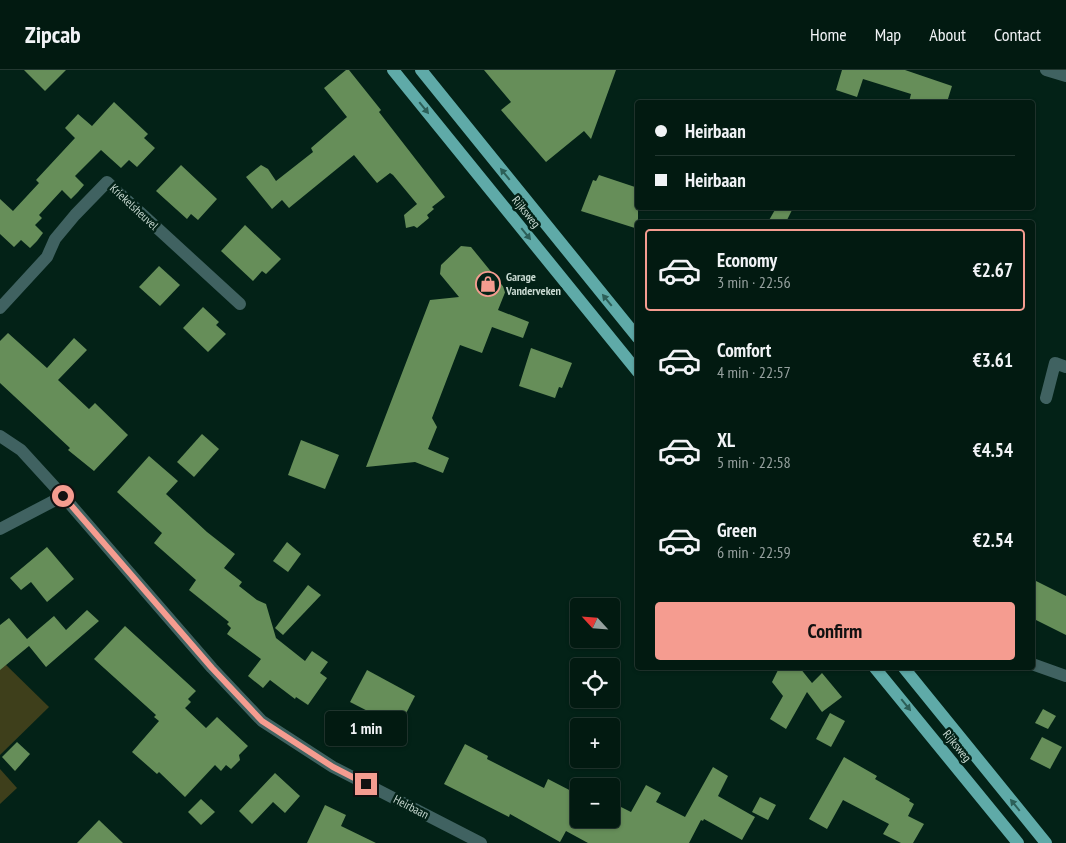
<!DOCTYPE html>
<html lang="en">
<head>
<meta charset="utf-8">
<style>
  body { margin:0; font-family:"PT Sans Narrow",sans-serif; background:#0c231a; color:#f1f3f6; height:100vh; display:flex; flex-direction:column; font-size:19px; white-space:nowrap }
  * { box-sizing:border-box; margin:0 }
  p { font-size:16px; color:#96a19f }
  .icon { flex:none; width:28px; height:28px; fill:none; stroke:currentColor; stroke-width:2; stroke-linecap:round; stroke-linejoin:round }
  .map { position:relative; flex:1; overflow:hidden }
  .sheet { position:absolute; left:635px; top:150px; width:400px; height:450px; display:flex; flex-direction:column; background:#021a11; border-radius:5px; box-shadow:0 1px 4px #0004,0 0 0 1px #233831 }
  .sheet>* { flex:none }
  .hud { position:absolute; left:635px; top:30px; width:400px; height:110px; border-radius:5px; box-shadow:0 1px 4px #0004,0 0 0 1px #233831; display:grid; align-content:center; height:110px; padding:0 20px; background:#021a11 }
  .needle { width:32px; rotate:296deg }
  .buttons { position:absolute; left:570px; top:528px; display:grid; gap:10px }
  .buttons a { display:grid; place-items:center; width:50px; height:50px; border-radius:5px; background:#021a11; box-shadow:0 1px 4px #0004,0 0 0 1px #233831; font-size:25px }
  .end { position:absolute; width:22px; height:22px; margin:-11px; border:6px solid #f59c90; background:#111; box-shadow:0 0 0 2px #111 }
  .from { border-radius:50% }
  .bubble { position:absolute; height:35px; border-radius:5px; background:#021a11; box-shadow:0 1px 4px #0004,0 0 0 1px #233831; font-size:16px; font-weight:700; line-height:35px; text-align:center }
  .hud b { display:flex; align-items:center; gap:18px; height:48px; font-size:19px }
  .hud b+b { border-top:1px solid #233831 }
  .hud i { width:12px; height:12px; background:#f1f3f6 }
  ul { padding:9px 0 0; list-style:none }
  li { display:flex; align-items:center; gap:15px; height:82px; margin:0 10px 8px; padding:0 10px; border:2px solid transparent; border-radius:5px }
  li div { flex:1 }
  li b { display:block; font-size:19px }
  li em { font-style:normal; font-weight:700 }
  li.current { border-color:#f59c90 }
  li>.icon { width:45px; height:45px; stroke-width:1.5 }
  .action { display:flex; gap:10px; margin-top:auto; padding:10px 20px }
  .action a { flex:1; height:58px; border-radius:5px; background:#f59c90; color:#111; font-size:20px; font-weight:700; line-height:58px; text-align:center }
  header { display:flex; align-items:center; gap:30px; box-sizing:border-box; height:70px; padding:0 25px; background:#021a11; border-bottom:1px solid #233831 }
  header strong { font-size:24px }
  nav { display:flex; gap:28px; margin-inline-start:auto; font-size:18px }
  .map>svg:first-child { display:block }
</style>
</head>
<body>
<header>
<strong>Zipcab</strong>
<nav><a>Home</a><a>Map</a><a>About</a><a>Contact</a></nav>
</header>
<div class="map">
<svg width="1066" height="773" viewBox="0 0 1066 773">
  <rect width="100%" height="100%" fill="#032217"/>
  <!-- green -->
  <g fill="#3e3f1b">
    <polygon points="2,591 49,637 0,685 0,593"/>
    <polygon points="0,699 17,718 0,734"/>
  </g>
  <!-- building -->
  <g fill="#668e59">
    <polygon points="24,0 66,0 45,21"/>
    <polygon points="346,0 349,0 381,40 379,42 445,127 432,137 434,139 427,145 429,148 417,158 414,156 406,158 404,145 417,134 393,105 390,103 377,113 354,85 289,138 282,130 272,139 246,107 261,95 268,99 276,111 313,82 311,78 347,47 324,18"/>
    <polygon points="484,0 616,0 591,69 584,61 546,92 501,40 511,32"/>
    <polygon points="842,0 905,0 952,16 947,32 909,32 911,24 863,9 857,27 836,20"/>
    <polygon points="114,32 148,64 144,68 155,78 137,97 129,90 121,98 101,80 75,106 84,115 78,122 71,129 62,120 39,145 42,148 35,155 43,163 37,171 30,178 21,170 14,177 0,164 0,129 13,141 39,113 36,110 75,68 65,58 78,44 92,56"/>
    <polygon points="181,95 217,129 198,150 191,144 187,149 156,121"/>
    <polygon points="599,105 638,118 638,159 581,141 593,110 596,111"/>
    <polygon points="776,138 793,138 786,152 768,152"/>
    <polygon points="245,155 281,189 266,204 262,201 253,211 221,181"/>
    <polygon points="461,176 471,177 506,220 498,240 529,252 523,268 492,257 482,283 460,275 432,348 437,357 428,379 449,388 443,403 415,392 366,397 430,230 459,227 440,204 441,195"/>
    <polygon points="159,196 180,215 160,236 139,217"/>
    <polygon points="203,237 219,252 216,255 226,264 208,282 183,258"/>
    <polygon points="8,263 47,298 74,268 87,280 58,310 89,339 95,333 128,365 94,401 68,380 70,378 0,313 0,271"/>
    <polygon points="531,278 572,293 562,318 559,317 555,328 519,316"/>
    <polygon points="202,364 219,379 194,407 177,392"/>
    <polygon points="301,370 339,385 325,419 288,405"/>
    <polygon points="149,386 178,411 166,424 207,462 235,484 224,498 242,512 239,516 257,530 266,534 276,568 305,591 312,581 328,592 320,603 327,608 308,635 296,627 295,629 270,610 263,618 248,606 261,589 227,564 231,558 227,554 229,552 189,520 196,510 154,473 162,463 117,422"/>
    <polygon points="287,472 301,484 288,502 273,491"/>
    <polygon points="47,477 74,509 47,532 31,512 21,520 10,508"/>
    <polygon points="1032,509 1066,526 1066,565 1032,548"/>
    <polygon points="308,515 321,525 283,565 275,558"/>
    <polygon points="87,540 99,551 46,597 29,576 0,600 0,555 9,548 27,569 54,546 66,560"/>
    <polygon points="125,556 196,621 188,629 191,632 185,638 206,658 217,647 248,676 239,685 240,690 231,699 226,695 221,701 215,695 185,727 159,702 157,704 132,682 159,651 154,647 156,645 94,589"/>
    <polygon points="779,598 800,598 812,613 822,603 842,627 822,642 807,622 786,659 770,649 783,626 772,612"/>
    <polygon points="367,600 415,626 399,657 350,632"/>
    <polygon points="1043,639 1056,646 1048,659 1035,653"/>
    <polygon points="830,643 845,651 831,677 816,669"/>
    <polygon points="1042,667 1062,677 1050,699 1030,689"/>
    <polygon points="17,672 30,684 15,701 2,687"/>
    <polygon points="465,674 488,686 487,689 544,718 548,709 579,725 579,749 611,749 611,732 631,742 646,715 661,723 656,732 685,747 713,697 728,706 718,726 755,747 742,770 704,749 703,751 701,750 689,773 588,773 566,761 560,772 510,744 509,747 444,714"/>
    <polygon points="844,687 877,706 875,709 910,729 909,731 914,734 908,746 924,754 913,773 901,773 883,764 889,754 843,730 827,759 809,749"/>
    <polygon points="275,703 300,726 285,743 273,732 252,754 239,741"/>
    <polygon points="760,727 776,735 768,750 752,742"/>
    <polygon points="201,729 215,742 201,755 188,742"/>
    <polygon points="325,735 346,745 341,756 376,773 307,773"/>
    <polygon points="99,750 123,773 77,773"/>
  </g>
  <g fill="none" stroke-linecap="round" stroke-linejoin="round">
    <!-- minor -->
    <g stroke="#406261" stroke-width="12">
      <polyline points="1046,0 1066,6"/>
      <polyline points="0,238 47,187 55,169 75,145 107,112 240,234"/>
      <polyline points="1046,328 1055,293 1066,297"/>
      <polyline points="0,366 21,380 63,426 212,598 262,651 333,697 481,773"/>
      <polyline points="0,459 63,426"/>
      <polyline points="1032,594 1066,606"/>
    </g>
    <!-- major -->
    <g stroke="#5faaa8" stroke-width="12">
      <polyline points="393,0 638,302"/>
      <polyline points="421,0 638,268"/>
      <polyline points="875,598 1018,773"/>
      <polyline points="904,598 1046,773"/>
    </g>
  </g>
  <!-- one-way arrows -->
  <defs><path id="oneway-solid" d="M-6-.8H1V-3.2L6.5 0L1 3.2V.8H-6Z" transform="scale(1.25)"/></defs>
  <g fill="#2c5f58">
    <use href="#oneway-solid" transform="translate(424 38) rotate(51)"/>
    <use href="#oneway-solid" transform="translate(505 104) rotate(-129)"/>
    <use href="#oneway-solid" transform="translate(526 164) rotate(51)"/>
    <use href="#oneway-solid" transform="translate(607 230) rotate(-129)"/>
    <use href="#oneway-solid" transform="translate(906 635) rotate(51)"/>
    <use href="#oneway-solid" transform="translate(1015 735) rotate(-129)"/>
  </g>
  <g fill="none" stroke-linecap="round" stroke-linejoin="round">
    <!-- route -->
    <polyline stroke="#f59c90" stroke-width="6" points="63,426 212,598 262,651 333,697 366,714"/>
  </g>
  <!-- icons -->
  <defs>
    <symbol id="shop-ring" viewBox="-11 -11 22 22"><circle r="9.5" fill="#032217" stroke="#f59c90" stroke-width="1.5"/><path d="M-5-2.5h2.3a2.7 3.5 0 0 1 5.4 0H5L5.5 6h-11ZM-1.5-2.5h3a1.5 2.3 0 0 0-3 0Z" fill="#f59c90"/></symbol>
  </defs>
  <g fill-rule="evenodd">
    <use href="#shop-ring" x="474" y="200" width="28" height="28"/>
  </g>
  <g text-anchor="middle" stroke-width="5" stroke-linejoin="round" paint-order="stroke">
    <!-- street labels -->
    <g font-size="12" fill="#c8d9d1" stroke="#032217">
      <text transform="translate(134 137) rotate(43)" y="4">Kriekelsheuvel</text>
      <text transform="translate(526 142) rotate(51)" y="4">Rijksweg</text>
      <text transform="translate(957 676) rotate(51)" y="4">Rijksweg</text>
      <text transform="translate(411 737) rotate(27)" y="4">Heirbaan</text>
    </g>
    <!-- poi labels -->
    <g font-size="12" font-weight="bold" fill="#c8d9d1" stroke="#032217" text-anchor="start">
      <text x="506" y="211">Garage<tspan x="506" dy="14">Vanderveken</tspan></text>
    </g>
  </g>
</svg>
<div class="buttons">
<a><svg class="needle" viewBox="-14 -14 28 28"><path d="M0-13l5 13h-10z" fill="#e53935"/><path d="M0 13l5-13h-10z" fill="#96a19f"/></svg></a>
<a><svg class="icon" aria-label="locate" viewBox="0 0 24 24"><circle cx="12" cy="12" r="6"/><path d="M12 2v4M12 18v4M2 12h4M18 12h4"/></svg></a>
<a>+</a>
<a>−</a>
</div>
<i class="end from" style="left:63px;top:426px"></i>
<i class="end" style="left:366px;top:714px"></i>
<div class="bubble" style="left:325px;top:641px;width:82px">1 min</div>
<div class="hud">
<b><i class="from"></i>Heirbaan</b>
<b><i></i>Heirbaan</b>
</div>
<section class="sheet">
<ul>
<li class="current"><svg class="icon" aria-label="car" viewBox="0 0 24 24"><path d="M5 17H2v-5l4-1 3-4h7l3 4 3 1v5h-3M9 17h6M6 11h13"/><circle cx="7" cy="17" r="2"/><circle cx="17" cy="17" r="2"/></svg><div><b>Economy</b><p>3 min · 22:56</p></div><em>€2.67</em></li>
<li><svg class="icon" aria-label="car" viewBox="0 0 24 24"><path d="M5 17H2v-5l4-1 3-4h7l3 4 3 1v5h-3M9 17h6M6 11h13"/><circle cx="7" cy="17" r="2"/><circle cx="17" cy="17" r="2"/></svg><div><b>Comfort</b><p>4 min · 22:57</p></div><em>€3.61</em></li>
<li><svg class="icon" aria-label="car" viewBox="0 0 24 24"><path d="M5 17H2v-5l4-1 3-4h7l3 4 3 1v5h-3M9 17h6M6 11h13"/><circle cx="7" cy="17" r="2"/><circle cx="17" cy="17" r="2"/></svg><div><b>XL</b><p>5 min · 22:58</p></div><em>€4.54</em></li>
<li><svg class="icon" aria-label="car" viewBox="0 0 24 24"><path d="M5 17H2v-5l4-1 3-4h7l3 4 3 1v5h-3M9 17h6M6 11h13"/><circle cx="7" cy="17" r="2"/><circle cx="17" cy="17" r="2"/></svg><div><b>Green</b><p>6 min · 22:59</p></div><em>€2.54</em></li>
</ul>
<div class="action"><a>Confirm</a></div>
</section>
</div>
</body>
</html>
